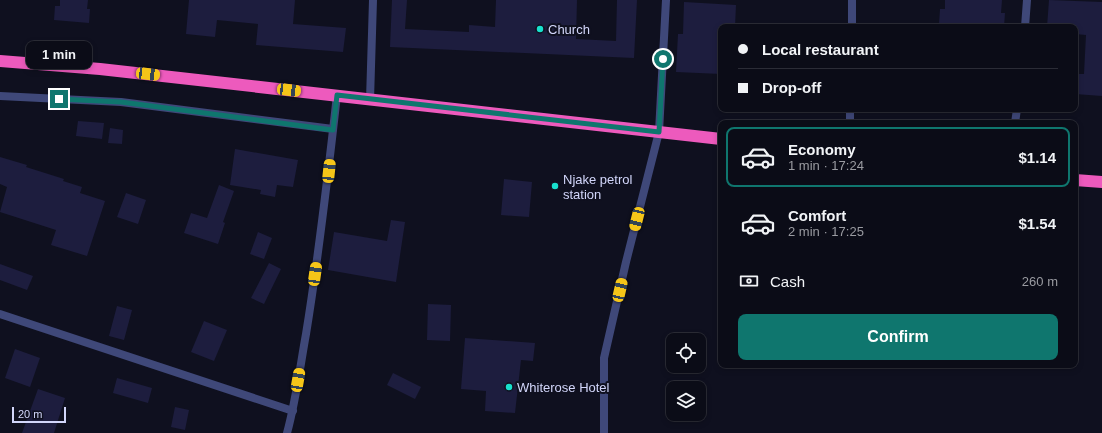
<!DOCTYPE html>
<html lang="en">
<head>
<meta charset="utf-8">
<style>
  body { margin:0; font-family:Helvetica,sans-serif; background:#191a24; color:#f1f3f6; height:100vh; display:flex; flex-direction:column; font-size:15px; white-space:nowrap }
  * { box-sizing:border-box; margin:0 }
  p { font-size:13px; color:#9a9ba1 }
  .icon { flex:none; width:22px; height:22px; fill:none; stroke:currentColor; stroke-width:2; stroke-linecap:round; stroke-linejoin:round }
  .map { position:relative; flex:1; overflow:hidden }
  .panel { position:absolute; left:718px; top:120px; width:360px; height:248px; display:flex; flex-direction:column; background:#0b0c17; border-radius:8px; box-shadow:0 2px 6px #0003,0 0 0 1px #2b2c36 }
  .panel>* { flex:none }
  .top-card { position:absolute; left:718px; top:24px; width:360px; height:88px; border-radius:8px; box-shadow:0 2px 6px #0003,0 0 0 1px #2b2c36; display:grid; align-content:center; height:88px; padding:0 20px; background:#0b0c17 }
  .fabs { position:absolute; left:666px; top:333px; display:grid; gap:8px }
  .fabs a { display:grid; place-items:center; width:40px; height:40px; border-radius:8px; background:#0b0c17; box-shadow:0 2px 6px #0003,0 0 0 1px #2b2c36; font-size:20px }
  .scale { position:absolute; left:12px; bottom:10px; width:54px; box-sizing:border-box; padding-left:4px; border:2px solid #d2d6fa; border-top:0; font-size:11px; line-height:14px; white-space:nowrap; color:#d2d6fa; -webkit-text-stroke:3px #0f101f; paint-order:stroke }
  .end { position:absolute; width:18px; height:18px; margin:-9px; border:5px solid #0f766e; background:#fff; box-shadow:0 0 0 2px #fff }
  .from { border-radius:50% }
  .bubble { position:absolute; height:28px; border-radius:8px; background:#0b0c17; box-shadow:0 2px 6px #0003,0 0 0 1px #2b2c36; font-size:13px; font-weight:600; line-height:28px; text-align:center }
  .car { position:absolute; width:12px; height:24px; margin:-12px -6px; border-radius:5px; box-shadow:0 0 3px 1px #0007; background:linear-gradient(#f5c518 24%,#345 0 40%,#f5c518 0 76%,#345 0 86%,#f5c518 0) }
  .top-card b { display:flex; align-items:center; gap:14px; height:38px; font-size:15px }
  .top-card b+b { border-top:1px solid #2b2c36 }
  .top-card i { width:10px; height:10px; background:#f1f3f6 }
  ul { padding:7px 0 0; list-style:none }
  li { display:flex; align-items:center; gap:12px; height:60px; margin:0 8px 6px; padding:0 12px; border:2px solid transparent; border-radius:8px }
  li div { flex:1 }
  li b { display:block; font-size:15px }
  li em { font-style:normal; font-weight:600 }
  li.active { border-color:#0f766e }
  li>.icon { width:36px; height:36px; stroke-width:1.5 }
  .pay { display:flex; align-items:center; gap:10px; height:44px; padding:0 20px; font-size:15px }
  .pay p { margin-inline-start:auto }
  .button { display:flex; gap:8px; margin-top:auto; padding:8px 20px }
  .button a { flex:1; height:46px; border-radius:8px; background:#0f766e; color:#fff; font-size:16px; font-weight:600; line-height:46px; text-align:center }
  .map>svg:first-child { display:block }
</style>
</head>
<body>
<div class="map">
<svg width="1102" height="433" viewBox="0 0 1102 433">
  <rect width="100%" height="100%" fill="#0f101f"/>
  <!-- building -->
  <g fill="#1d1d3e">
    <polygon points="60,0 88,0 87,9 90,9 89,23 54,20 55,6 60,6"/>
    <polygon points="189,0 295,0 293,24 346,28 343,52 256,45 258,24 217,20 215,37 186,34"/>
    <polygon points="392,0 407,0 405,29 469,32 469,25 495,27 496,0 577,0 576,39 616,41 617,0 637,0 634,58 390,47"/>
    <polygon points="945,0 1002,0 1001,13 1005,13 1004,27 939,24 940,9 945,9"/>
    <polygon points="1049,0 1102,2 1102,96 1075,94 1075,74 1084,74 1086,35 1075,34 1075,27 1047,27"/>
    <polygon points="684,2 736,5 735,27 721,27 721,74 676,72 678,34 683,34"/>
    <polygon points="78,121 104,123 102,139 76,136"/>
    <polygon points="110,128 123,130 122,144 108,143"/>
    <polygon points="235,149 298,160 293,187 277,185 275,197 260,194 261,190 230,185"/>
    <polygon points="0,157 27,165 26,167 64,179 63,181 82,187 80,193 105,201 87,256 51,245 56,230 0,212 7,187 0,184"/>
    <polygon points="504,179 532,182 529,217 501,215"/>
    <polygon points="219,185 234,191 223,222 225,223 218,244 184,233 191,213 207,218"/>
    <polygon points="126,193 146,200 138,224 117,217"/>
    <polygon points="391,220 405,222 396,282 328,270 334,232 387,241"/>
    <polygon points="258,232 272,238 264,259 250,254"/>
    <polygon points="269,263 281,269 264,304 251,298"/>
    <polygon points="0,264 33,276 27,290 0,280"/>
    <polygon points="428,304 451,305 450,341 427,340"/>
    <polygon points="117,306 132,310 124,340 109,336"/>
    <polygon points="204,321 227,330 214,361 191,352"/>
    <polygon points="465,338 535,343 533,361 521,360 515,413 485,411 486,391 461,389"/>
    <polygon points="15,349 40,358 30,387 5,378"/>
    <polygon points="393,373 421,387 415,399 387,385"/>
    <polygon points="117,378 152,388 148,403 113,393"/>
    <polygon points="38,389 65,398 54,433 22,433"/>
    <polygon points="175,407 189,410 185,430 171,427"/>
  </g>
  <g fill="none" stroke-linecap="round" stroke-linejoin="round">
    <!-- lane -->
    <polyline stroke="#3f4879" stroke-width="8" points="0,96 121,102 333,129"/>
    <!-- street -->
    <g stroke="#3f4879" stroke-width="8">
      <polyline points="852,27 852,0"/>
      <polyline points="1025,27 1027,0"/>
      <polyline points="370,100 373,0"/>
      <polyline points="850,123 850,109"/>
      <polyline points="1015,123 1017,109"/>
      <polyline points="0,314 293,411"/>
      <path d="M287 433C296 400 300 367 306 334 319 255 328 175 337 95"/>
      <polyline points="604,433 604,358 626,262 659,132 666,0"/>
    </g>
    <!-- highway -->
    <g stroke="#ed5abd" stroke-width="12">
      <polyline points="0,61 100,69 721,139"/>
      <polyline points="1075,180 1102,182"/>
    </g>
  </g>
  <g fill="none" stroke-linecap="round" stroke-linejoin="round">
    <!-- route -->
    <polyline stroke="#0f766e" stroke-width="5" points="59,99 121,102 333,130 337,95 659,132 663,59"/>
  </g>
  <!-- markers -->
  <g fill="#18e0cd" stroke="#0f101f" stroke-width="1.5">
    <circle cx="540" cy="29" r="4"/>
    <circle cx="555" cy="186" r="4"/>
    <circle cx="509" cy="387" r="4"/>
  </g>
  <g text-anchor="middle" stroke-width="4" stroke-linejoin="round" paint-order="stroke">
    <!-- poi labels -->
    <g font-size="13" fill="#d2d6fa" stroke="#0f101f" text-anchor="start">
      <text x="548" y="34">Church</text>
      <text x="563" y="184">Njake petrol<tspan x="563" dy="15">station</tspan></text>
      <text x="517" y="392">Whiterose Hotel</text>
    </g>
  </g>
</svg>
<div class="fabs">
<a><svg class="icon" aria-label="locate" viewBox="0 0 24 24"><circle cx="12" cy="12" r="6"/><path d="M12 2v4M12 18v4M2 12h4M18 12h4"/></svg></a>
<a><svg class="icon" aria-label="layers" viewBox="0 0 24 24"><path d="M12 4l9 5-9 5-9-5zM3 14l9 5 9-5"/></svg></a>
</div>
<div class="scale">20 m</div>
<i class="end from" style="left:663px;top:59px"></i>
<i class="end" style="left:59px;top:99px"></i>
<div class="bubble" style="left:26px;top:41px;width:66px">1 min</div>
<i class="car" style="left:148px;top:74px;rotate:97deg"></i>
<i class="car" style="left:289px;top:90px;rotate:97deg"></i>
<i class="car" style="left:329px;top:171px;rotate:6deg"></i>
<i class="car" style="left:637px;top:219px;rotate:194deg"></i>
<i class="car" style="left:315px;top:274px;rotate:8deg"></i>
<i class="car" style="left:620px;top:290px;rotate:13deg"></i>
<i class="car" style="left:298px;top:380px;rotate:10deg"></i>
<div class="top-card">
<b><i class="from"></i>Local restaurant</b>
<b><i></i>Drop-off</b>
</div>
<section class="panel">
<ul>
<li class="active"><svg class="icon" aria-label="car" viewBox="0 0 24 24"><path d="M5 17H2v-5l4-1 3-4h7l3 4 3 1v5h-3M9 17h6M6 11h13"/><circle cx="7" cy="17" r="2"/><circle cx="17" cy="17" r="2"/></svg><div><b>Economy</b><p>1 min · 17:24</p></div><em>$1.14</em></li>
<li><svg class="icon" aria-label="car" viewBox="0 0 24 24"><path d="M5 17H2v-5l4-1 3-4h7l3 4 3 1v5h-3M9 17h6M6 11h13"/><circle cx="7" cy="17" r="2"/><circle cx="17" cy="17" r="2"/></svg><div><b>Comfort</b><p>2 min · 17:25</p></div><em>$1.54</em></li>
</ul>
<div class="pay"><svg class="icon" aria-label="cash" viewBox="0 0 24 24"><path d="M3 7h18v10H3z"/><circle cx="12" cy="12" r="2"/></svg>Cash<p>260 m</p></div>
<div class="button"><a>Confirm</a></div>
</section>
</div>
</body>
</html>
